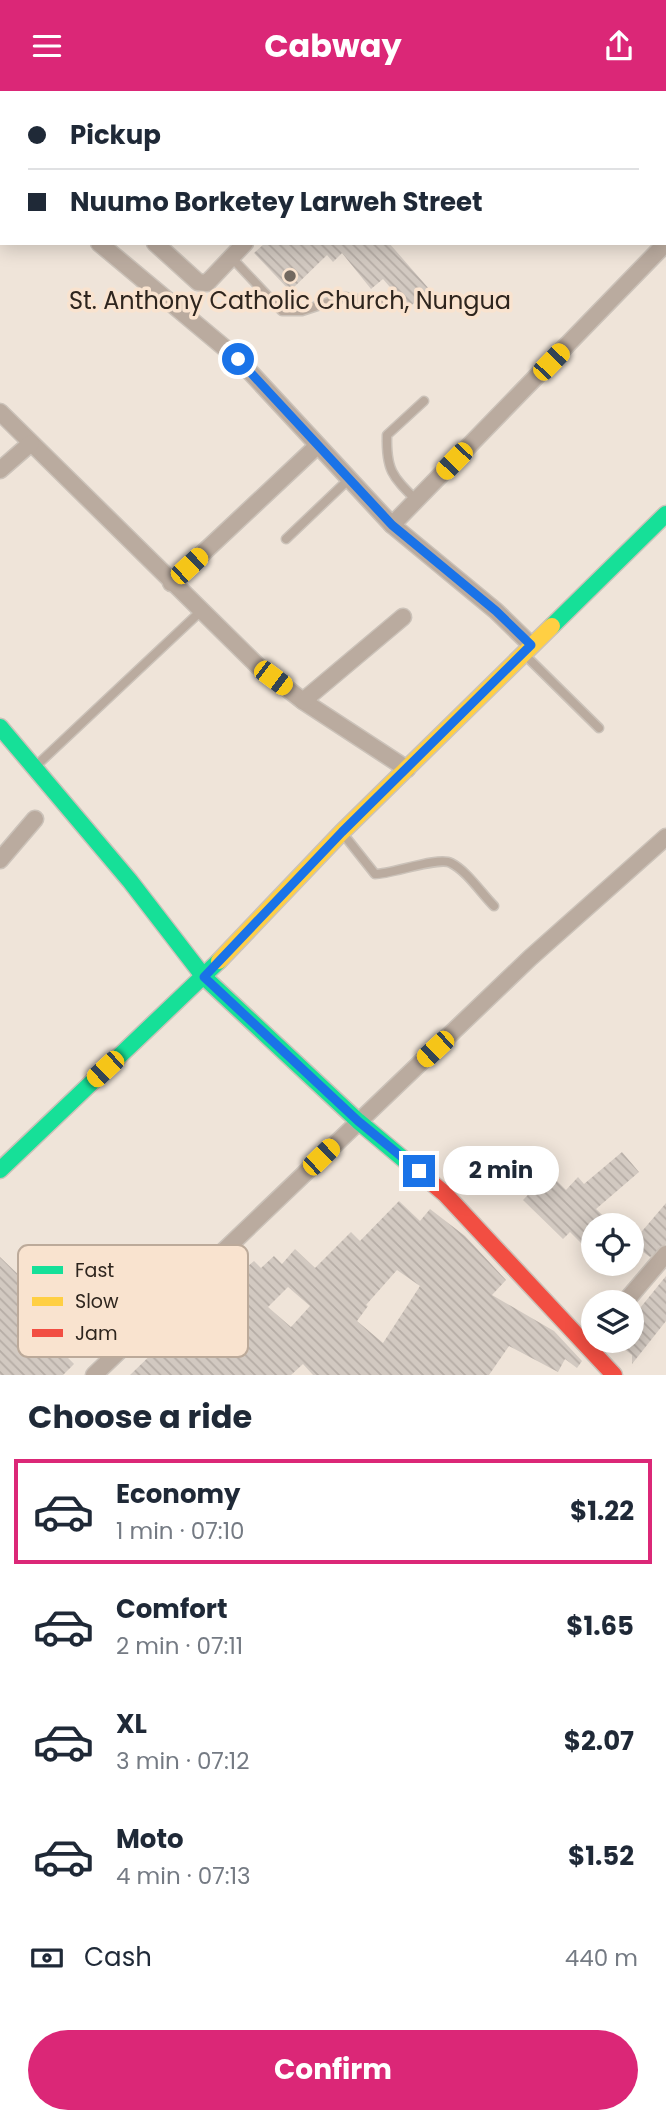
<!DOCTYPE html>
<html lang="en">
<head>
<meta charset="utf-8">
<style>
  body { margin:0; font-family:Poppins,sans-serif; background:#f6f6f7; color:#1f2937; height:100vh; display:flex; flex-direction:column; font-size:26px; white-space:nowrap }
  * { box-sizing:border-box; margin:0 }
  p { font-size:23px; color:#747a83 }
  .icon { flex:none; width:38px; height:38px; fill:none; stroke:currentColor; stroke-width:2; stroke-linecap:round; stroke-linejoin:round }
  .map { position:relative; height:1284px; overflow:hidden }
  .panel { display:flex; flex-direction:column; background:#fff; flex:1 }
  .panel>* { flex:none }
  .top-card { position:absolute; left:0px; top:0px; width:667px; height:154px; box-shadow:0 4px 18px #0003; display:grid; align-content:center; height:154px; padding:0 28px; background:#fff }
  .fabs { position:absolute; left:581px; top:1122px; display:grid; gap:14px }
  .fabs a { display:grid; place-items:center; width:63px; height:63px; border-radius:50%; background:#fff; box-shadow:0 4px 18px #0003; font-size:35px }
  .end { position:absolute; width:32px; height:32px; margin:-16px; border:9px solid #1a73e8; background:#fff; box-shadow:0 0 0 4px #fff }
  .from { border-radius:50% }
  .bubble { position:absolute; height:49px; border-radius:24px; background:#fff; box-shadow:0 4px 18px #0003; font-size:23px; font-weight:700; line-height:49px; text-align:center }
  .car { position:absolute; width:21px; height:42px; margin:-21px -10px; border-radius:9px; box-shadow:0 0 5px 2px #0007; background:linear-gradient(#f5c518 24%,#345 0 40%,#f5c518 0 76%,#345 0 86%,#f5c518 0) }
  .top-card b { display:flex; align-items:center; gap:24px; height:66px; font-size:26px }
  .top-card b+b { border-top:2px solid #e0e1e3 }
  .top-card i { width:18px; height:18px; background:#1f2937 }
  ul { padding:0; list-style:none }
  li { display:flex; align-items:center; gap:21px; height:105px; margin:0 14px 10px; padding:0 14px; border:4px solid transparent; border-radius:0px }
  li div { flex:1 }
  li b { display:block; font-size:26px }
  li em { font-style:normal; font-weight:700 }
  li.selected { border-color:#db2777 }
  li>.icon { width:63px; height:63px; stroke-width:1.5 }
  h2 { padding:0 28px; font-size:32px; line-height:84px }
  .pay { display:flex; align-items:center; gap:18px; height:77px; padding:0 28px; font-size:26px }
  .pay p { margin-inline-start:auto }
  .cta { display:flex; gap:14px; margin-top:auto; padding:14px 28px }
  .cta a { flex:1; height:80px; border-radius:42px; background:#db2777; color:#fff; font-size:28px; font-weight:700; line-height:80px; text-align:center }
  header { display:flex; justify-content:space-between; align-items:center; height:91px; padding:0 28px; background:#db2777; color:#fff; font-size:32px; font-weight:700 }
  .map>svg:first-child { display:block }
</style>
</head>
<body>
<header><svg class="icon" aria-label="menu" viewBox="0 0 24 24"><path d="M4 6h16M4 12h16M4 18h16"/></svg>Cabway<svg class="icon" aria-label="share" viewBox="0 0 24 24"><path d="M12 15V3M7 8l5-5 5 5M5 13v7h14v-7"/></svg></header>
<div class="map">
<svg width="666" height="1284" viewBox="0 0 666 1284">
  <defs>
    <pattern id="building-back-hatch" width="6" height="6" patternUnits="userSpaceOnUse" patternTransform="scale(1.75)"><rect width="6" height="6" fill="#d2c9c1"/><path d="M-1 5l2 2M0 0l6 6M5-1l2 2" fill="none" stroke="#b5aca5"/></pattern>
  </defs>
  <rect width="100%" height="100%" fill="#efe4d9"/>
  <!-- building -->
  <g fill="url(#building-back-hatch)" fill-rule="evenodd">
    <polygon points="265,152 389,152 430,199 408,217 383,188 371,198 342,162 333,171 327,164 290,200 254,162"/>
    <polygon points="622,1061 639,1081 596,1118 613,1134 593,1134 593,1164 570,1141 563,1148 523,1109 549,1082 566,1099 578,1086 584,1093"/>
    <path d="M399 1110 420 1130 430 1118 465 1145 506 1189 492 1204 554 1240 582 1270 577 1277 565 1268 558 1281 509 1255 489 1284H313L303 1273 291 1284H130L193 1223 216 1239 222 1232 229 1238 247 1218 236 1208 241 1202 230 1190 254 1170 261 1177 274 1165 282 1173 295 1158 315 1177 351 1141 360 1150ZM397 1179 420 1195 383 1252 357 1230 368 1215 366 1214ZM288 1196 310 1215 291 1236 268 1216Z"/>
    <polygon points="666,1112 666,1153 650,1166 642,1160 632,1169 632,1152"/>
    <polygon points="0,1166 24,1189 17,1196 48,1227 26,1249 51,1265 58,1257 74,1273 63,1284 0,1284"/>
    <polygon points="666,1185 666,1230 632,1273 632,1264 614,1250 632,1250 632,1227"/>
  </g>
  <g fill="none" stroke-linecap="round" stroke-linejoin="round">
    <defs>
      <g id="lane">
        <polyline points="528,2 529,0"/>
        <polyline points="232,167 282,220 302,220 345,206 389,214"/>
        <path d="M416 409C392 385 386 379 387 344L424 310"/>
        <polyline points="286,448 348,389"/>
        <polyline points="525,564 599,637"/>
        <polyline points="37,674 201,520"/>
        <path d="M344 744 375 783C392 783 439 765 451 772 467 780 481 802 494 815"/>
      </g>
      <g id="street">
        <polyline points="111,2 113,0"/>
        <polyline points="393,2 395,0"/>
        <polyline points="0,43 2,45"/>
        <polyline points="99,152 238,268 392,434 496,520 531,554"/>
        <polyline points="155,152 198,191 207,192 245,152"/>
        <polyline points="0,321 258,575 303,610 407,678"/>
        <polyline points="0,379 31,352"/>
        <polyline points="392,434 666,152"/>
        <polyline points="171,492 316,356"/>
        <polyline points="303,610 403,526"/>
        <polyline points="0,769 35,728"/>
        <polyline points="625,1211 666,1163"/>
        <polyline points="94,1284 530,867 666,746"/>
      </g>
      <g id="fast">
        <polyline points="552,535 666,423"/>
        <polyline points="0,636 130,790 204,886 358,1030 414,1077"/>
        <polyline points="0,1079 219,870"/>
      </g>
      <polyline id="slow" points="219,870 342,741 552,535"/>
      <polyline id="jam" points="414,1077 445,1103 614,1284"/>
    </defs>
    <!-- lane casing -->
    <use href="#lane" stroke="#cbc2b9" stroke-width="11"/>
    <!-- street casing -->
    <use href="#street" stroke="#cbc2b9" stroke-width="19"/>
    <!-- fast casing -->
    <use href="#fast" stroke="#cbc2b9" stroke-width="19"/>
    <!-- slow casing -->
    <use href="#slow" stroke="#cbc2b9" stroke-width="19"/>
    <!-- jam casing -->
    <use href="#jam" stroke="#cbc2b9" stroke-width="19"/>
    <!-- lane -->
    <use href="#lane" stroke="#baab9f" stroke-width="8"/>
    <!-- street -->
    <use href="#street" stroke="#baab9f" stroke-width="16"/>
    <!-- fast -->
    <use href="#fast" stroke="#16e098" stroke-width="16"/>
    <!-- slow -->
    <use href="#slow" stroke="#ffcf43" stroke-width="16"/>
    <!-- jam -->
    <use href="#jam" stroke="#f24e42" stroke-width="16"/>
  </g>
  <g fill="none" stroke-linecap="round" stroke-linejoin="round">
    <!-- route -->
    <polyline stroke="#1a73e8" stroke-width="9" points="238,268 392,434 496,520 531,554 342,741 204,886 358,1030 419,1080"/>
  </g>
  <!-- markers -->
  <circle fill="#72685f" stroke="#f9e3cf" stroke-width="2.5" cx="290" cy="185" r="7"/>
  <g text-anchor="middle" stroke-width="7" stroke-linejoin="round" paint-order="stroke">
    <!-- poi labels -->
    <g font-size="24" fill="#2e251e" stroke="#f9e3cf">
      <text x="290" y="218">St. Anthony Catholic Church, Nungua</text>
    </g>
  </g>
  <!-- legend -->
  <rect x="18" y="1154" width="230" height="112" rx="10" fill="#f9e3cf" stroke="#bcaa9a" stroke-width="2"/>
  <rect x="32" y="1175" width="31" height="8" fill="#16e098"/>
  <rect x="32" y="1206" width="31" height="9" fill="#ffcf43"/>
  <rect x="32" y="1238" width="31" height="8" fill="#f24e42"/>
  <g font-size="19" fill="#2e251e">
    <text x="75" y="1186">Fast</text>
    <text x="75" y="1217">Slow</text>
    <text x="75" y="1249">Jam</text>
  </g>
</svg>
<div class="fabs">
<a><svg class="icon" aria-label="locate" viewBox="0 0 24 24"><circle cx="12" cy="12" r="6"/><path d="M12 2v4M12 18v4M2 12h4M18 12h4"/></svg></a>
<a><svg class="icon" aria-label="layers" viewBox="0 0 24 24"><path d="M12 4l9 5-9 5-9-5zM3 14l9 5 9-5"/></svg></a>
</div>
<i class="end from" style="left:238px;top:268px"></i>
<i class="end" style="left:419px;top:1080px"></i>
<div class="bubble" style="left:443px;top:1055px;width:116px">2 min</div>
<i class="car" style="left:551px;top:271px;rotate:44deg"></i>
<i class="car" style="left:454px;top:370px;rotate:224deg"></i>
<i class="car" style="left:189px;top:475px;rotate:47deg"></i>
<i class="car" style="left:273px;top:587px;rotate:127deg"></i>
<i class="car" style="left:435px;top:958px;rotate:227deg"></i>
<i class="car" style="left:105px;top:978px;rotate:227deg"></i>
<i class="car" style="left:321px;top:1066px;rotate:46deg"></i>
<div class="top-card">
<b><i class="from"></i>Pickup</b>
<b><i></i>Nuumo Borketey Larweh Street</b>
</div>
</div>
<section class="panel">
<h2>Choose a ride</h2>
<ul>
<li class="selected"><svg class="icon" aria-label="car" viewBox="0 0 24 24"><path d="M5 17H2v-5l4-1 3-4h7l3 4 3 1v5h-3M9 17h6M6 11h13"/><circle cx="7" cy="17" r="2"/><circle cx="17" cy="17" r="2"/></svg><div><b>Economy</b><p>1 min · 07:10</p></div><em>$1.22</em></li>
<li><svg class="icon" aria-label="car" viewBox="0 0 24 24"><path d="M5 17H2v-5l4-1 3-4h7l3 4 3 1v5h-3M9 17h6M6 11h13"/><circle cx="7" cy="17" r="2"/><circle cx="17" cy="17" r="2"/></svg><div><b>Comfort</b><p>2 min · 07:11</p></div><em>$1.65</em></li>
<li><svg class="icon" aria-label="car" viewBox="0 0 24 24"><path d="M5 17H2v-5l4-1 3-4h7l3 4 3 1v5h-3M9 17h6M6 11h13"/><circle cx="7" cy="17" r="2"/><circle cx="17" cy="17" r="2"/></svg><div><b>XL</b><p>3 min · 07:12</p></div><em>$2.07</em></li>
<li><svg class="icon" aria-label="car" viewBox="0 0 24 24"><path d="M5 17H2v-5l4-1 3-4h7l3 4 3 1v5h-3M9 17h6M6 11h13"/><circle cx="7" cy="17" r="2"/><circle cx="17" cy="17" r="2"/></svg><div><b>Moto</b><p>4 min · 07:13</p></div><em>$1.52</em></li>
</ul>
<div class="pay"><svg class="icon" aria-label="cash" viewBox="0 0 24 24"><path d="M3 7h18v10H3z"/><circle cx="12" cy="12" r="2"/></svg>Cash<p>440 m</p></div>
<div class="cta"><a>Confirm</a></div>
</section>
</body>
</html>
